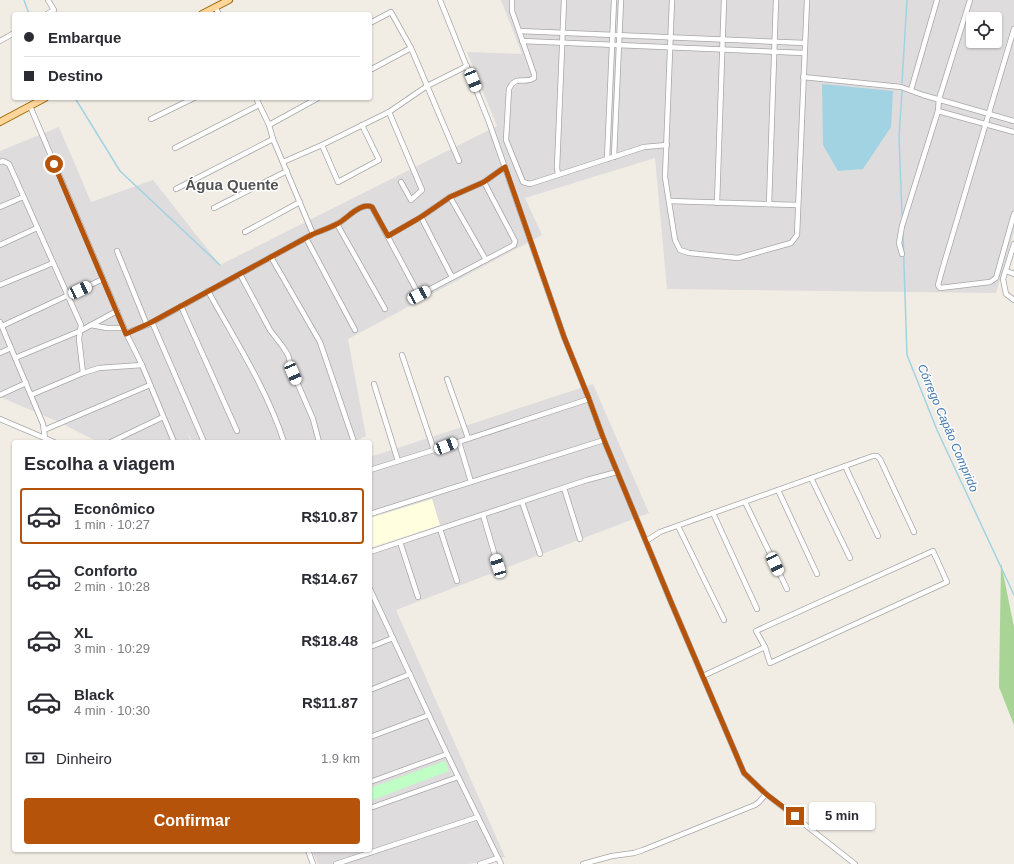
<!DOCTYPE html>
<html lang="pt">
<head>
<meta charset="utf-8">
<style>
  body { margin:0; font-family:Helvetica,sans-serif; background:#f7f7f7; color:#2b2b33; height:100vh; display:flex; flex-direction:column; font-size:15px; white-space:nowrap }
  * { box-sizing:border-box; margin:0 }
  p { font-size:13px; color:#7c7c81 }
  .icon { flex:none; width:22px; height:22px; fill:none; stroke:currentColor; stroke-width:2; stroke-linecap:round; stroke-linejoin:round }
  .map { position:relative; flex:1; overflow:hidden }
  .drawer { position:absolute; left:12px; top:440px; width:360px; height:412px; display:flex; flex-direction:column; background:#fff; border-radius:4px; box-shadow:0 1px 3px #0004 }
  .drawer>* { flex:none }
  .guide { position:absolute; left:12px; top:12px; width:360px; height:88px; border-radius:4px; box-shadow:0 1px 3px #0004; display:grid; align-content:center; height:88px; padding:0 12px; background:#fff }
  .fabs { position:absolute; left:966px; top:12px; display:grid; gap:8px }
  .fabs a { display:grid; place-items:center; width:36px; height:36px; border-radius:4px; background:#fff; box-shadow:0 1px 3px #0004; font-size:20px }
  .end { position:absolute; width:18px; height:18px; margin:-9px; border:5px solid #b45309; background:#fff; box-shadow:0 0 0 2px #fff }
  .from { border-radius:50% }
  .bubble { position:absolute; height:28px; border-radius:4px; background:#fff; box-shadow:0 1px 3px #0004; font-size:13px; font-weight:700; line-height:28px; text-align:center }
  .car { position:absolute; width:12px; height:24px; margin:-12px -6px; border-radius:5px; box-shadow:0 0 3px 1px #0007; background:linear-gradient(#fff 24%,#345 0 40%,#fff 0 76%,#345 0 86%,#fff 0) }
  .guide b { display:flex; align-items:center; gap:14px; height:38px; font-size:15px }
  .guide b+b { border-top:1px solid #e1e1e2 }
  .guide i { width:10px; height:10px; background:#2b2b33 }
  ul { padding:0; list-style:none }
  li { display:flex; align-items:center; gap:12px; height:56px; margin:0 8px 6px; padding:0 4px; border:2px solid transparent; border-radius:4px }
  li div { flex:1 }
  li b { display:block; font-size:15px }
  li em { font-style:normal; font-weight:700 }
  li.on { border-color:#b45309 }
  li>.icon { width:36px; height:36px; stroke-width:1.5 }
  h2 { padding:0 12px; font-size:18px; line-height:48px }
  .pay { display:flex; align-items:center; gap:10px; height:44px; padding:0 12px; font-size:15px }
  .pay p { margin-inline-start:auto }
  .button { display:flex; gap:8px; margin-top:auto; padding:8px 12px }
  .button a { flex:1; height:46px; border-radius:4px; background:#b45309; color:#fff; font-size:16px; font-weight:700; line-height:46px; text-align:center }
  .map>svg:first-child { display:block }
</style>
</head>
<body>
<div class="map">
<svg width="1014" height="864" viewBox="0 0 1014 864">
  <rect width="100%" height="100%" fill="#f1ede5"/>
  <!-- residential -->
  <g fill="#dedcdc" fill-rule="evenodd">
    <path d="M501 0H1014V232L996 293 667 289 655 158 525 198 542 235 348 339 366 436 354 442H193L187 432 191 442H98L59 422 0 397V151L59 127 91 202 153 180 220 265 497 126 467 52 522 54ZM973 19H995V41H973Z"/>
    <polygon points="593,384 649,513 396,610 505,857 469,864 318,864 312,850 370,850 370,457"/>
  </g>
  <!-- education -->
  <polygon fill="#ffffe0" points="432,499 440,525 370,548 370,518"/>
  <!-- forest -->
  <polygon fill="#a8d496" points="1001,563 1014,627 1014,725 999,687"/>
  <!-- park -->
  <polygon fill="#bffec4" points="445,761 449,771 370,801 370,788"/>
  <!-- water -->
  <polygon fill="#a2d3e3" points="822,84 893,91 891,127 863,169 838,171 823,145"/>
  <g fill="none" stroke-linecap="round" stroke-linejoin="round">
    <!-- stream -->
    <g stroke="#a2d3e3" stroke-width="1.5">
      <polyline points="24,0 29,14"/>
      <polyline points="902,83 907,0"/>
      <polyline points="902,91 899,137 902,215"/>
      <polyline points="75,98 120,171 220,265"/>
      <polyline points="903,234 907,355 937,430 1014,595"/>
    </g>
    <defs>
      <g id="minor">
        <polyline points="440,0 489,122 564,337 589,399 604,440 671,602 744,773 766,794 855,864"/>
        <path d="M512 0V11L534 74V78C524 85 516 74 509 89L506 140 523 182 530 184 644 147 667 145"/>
        <polyline points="672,0 665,177 675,240 680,250 689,253 738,258 791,243 797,235 807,0"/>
        <polyline points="215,7 219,14"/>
        <polyline points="47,14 54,10 48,0"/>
        <polyline points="370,23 391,12 411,48 459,161"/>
        <polyline points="1014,29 943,267 938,285 940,288 990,282 996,278 1014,214"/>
        <polyline points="519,31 805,43"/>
        <polyline points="0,41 14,33"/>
        <polyline points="522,41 804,53"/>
        <polyline points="370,70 411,48"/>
        <polyline points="803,77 901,87 923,95 1014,121"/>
        <polyline points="911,90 937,0"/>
        <polyline points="256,98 269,125 273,139 313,234"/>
        <path d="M30 106 126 333 147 325 313 234C321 231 329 228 337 224 347 219 360 202 372 207L419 295 514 245 515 241 484 182"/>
        <polyline points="938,111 1014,132"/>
        <polyline points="389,112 422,190 411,200 401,182"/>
        <polyline points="151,119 194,98"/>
        <polyline points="269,125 318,98"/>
        <polyline points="322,145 338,182 379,160 362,125"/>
        <polyline points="175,148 259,105"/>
        <polyline points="614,157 621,0"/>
        <polyline points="607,159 614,0"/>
        <polyline points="0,162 3,161 9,164 81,325 79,339 83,373"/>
        <polyline points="283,162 322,145 389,112 427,86 467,66"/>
        <polyline points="558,174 557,168 564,0"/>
        <polyline points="176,189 273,139"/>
        <polyline points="450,197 486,260"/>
        <polyline points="669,201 798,205"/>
        <polyline points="717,203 724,0"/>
        <polyline points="769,204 776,0"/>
        <polyline points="0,207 23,197"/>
        <polyline points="214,208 287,171"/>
        <polyline points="421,217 452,277"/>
        <polyline points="337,224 385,309"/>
        <polyline points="245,232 300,202"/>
        <polyline points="388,236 421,217 450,197 484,182 505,167"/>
        <polyline points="306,238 355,330"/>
        <polyline points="1014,244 1003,279 1006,294 1014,300"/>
        <polyline points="0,245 37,228"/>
        <polyline points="117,251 147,325"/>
        <polyline points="902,254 899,243 902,226 938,111 939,99 970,0"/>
        <polyline points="271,257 320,342 354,442"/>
        <polyline points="1006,271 1014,274"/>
        <polyline points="240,274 270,330 283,347 288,355 293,373 313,419 319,442"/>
        <polyline points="0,285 53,263"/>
        <path d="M208 291C235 340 267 389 284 442"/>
        <polyline points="181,306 237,431"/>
        <polyline points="0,322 43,424 45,438"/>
        <polyline points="152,322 204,442"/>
        <polyline points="91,325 107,328 124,328"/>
        <polyline points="2,326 103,279"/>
        <polyline points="126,333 142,365 174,442"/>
        <polyline points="0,353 11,348"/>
        <polyline points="402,355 434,450"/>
        <polyline points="15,358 80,331 117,311"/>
        <polyline points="447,379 468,438"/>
        <polyline points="374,384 398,461"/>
        <polyline points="0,395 26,383"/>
        <polyline points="31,395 83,373 99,368 142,365"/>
        <polyline points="0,419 54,442"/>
        <polyline points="44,430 150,385"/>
        <polyline points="111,442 163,417"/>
        <polyline points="459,442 471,482"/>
        <polyline points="845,466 878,536"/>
        <polyline points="370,470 434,450 589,399"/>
        <polyline points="811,478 850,558"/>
        <polyline points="564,488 580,539"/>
        <polyline points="778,490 817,574"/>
        <polyline points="522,502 540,554"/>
        <polyline points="745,502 787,589"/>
        <polyline points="713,513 757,609"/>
        <polyline points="370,514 604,440"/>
        <polyline points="483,515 498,566"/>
        <polyline points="678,526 724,620"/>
        <polyline points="440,529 457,581"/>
        <polyline points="646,541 660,532 873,456 877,456 880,459 914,532"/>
        <polyline points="400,542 418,597"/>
        <polygon points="933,551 947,582 770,663 765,647 756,631"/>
        <polyline points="370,552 587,480 617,472"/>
        <polyline points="370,589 447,754 501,864"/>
        <polyline points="370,647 393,638"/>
        <polyline points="703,676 765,647"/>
        <polyline points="370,690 410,674"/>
        <polyline points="370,737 429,715"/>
        <polyline points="370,782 447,754"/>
        <polyline points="370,808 458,777"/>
        <polyline points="308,850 313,864"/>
        <polyline points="336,864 478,817"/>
        <polyline points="480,864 498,858"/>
        <polyline points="583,864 612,856 634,853 643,850 755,805 759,802 766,794"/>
      </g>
      <g id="major">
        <polyline points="202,14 229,0"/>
        <polyline points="0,122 45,98"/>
      </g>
    </defs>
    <!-- minor casing -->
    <use href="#minor" stroke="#a7a7a7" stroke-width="6"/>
    <!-- major casing -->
    <use href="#major" stroke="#9b6900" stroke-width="8"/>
    <!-- minor -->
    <use href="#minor" stroke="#fff" stroke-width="4.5"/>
    <!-- major -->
    <use href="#major" stroke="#ffd59c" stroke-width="6"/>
  </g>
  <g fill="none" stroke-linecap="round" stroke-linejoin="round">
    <!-- route -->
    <path stroke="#b45309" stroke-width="5" d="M54 164 126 334 152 322 313 234C321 231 329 228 337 224 347 219 360 202 372 207L388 236 421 217 450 197 484 182 505 167 564 337 589 399 604 440 671 602 744 773 766 794 795 816"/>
  </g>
  <g text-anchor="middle" stroke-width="3" stroke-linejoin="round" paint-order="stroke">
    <!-- water labels -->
    <g font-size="12" font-style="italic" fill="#4077b1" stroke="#fff">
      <text transform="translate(948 428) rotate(67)" y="4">Córrego Capão Comprido</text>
    </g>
    <!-- district labels -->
    <g font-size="15" font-weight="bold" fill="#535353" stroke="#fff">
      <text x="232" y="190">Água Quente</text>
    </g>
  </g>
</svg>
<div class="fabs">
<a><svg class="icon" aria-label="locate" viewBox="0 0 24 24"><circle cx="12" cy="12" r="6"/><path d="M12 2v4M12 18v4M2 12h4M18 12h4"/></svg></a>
</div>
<i class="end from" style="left:54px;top:164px"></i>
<i class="end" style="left:795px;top:816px"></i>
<div class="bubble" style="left:809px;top:802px;width:66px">5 min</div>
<i class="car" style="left:473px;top:80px;rotate:158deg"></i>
<i class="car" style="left:80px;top:290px;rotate:65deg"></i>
<i class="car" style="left:419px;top:295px;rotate:62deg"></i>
<i class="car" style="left:293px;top:373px;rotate:157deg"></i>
<i class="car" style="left:446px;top:446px;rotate:69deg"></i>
<i class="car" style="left:775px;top:564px;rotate:155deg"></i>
<i class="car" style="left:498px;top:566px;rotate:343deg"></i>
<div class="guide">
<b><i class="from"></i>Embarque</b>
<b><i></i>Destino</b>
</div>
<section class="drawer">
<h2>Escolha a viagem</h2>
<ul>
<li class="on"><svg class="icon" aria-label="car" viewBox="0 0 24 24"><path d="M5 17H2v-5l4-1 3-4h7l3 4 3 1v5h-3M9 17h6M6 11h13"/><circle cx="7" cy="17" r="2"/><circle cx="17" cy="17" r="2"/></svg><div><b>Econômico</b><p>1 min · 10:27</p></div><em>R$10.87</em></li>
<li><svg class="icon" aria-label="car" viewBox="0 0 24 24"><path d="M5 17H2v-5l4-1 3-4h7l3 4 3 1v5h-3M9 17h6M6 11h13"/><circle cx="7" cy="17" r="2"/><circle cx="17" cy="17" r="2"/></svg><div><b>Conforto</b><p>2 min · 10:28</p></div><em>R$14.67</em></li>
<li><svg class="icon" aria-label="car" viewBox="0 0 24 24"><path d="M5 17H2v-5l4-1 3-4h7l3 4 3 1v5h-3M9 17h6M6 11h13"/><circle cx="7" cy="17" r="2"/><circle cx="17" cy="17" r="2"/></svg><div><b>XL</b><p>3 min · 10:29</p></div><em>R$18.48</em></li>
<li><svg class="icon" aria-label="car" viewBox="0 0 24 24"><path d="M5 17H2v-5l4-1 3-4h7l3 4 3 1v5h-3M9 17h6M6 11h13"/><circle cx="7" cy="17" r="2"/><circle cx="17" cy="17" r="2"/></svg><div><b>Black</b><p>4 min · 10:30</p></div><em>R$11.87</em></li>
</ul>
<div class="pay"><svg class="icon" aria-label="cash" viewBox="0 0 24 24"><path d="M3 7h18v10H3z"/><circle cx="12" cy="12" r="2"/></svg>Dinheiro<p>1.9 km</p></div>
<div class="button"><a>Confirmar</a></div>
</section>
</div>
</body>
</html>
